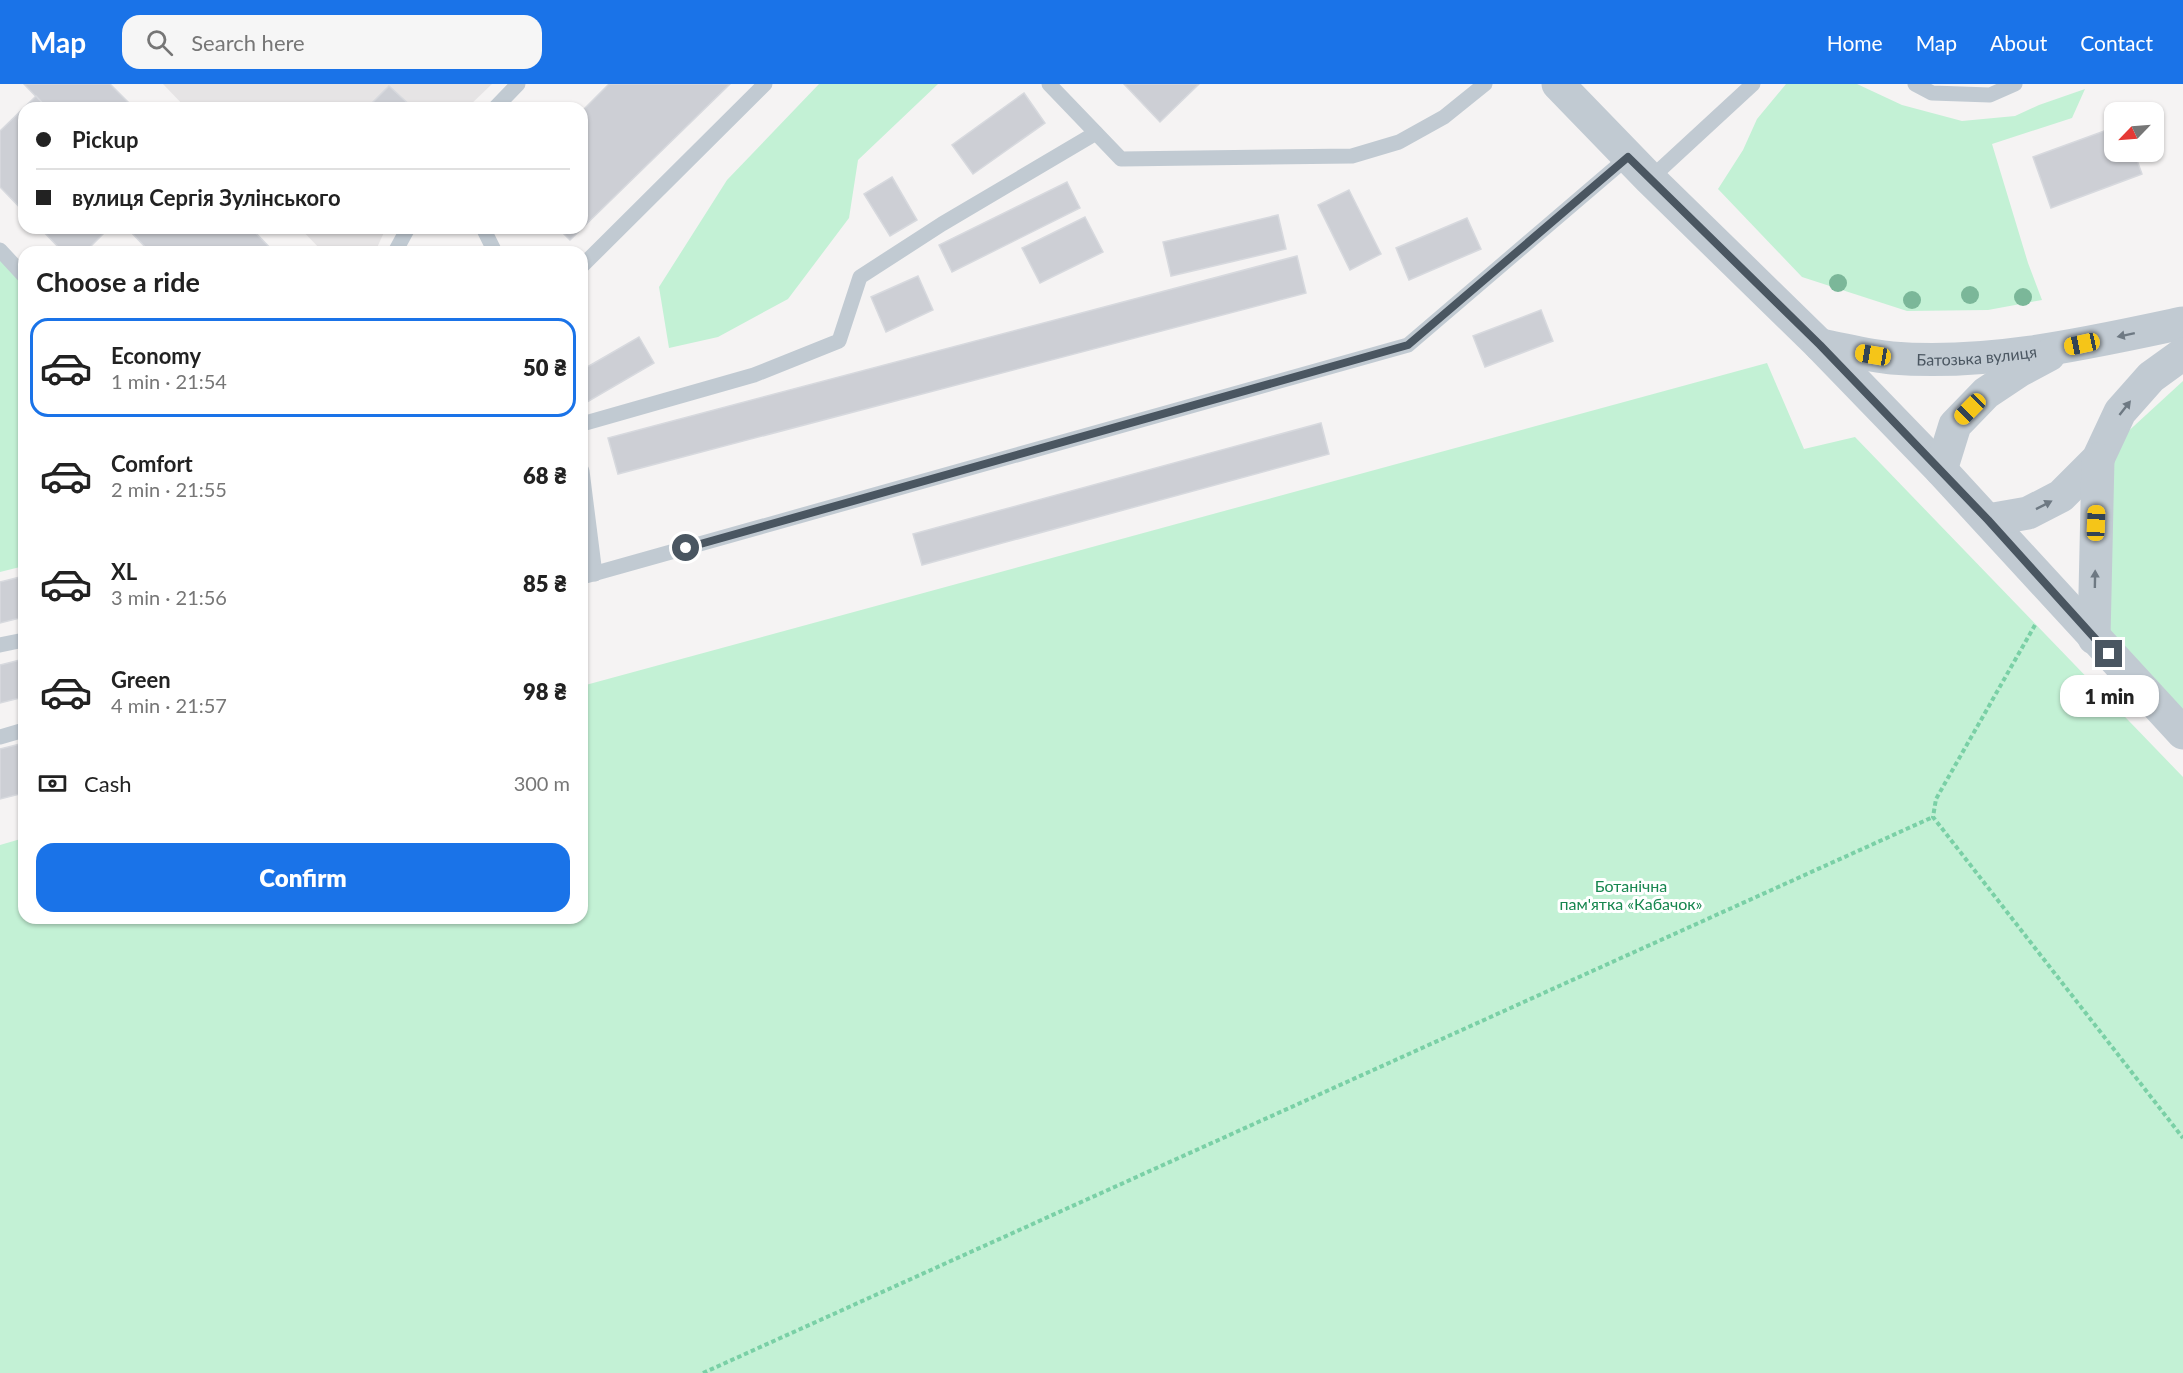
<!DOCTYPE html>
<html lang="en">
<head>
<meta charset="utf-8">
<style>
  body { margin:0; font-family:Lato,sans-serif; background:#f6f6f6; color:#222; height:100vh; display:flex; flex-direction:column; font-size:22px; white-space:nowrap }
  * { box-sizing:border-box; margin:0 }
  p { font-size:20px; color:#767676 }
  .icon { flex:none; width:33px; height:33px; fill:none; stroke:currentColor; stroke-width:2; stroke-linecap:round; stroke-linejoin:round }
  .map { position:relative; flex:1; overflow:hidden }
  .panel { position:absolute; left:18px; top:162px; width:570px; height:678px; display:flex; flex-direction:column; background:#fff; border-radius:18px; box-shadow:0 2px 4px #0004 }
  .panel>* { flex:none }
  .top-card { position:absolute; left:18px; top:18px; width:570px; height:132px; border-radius:18px; box-shadow:0 2px 4px #0004; display:grid; align-content:center; height:132px; padding:0 18px; background:#fff }
  .needle { width:39px; rotate:245deg }
  .tools { position:absolute; left:2104px; top:18px; display:grid; gap:12px }
  .tools a { display:grid; place-items:center; width:60px; height:60px; border-radius:12px; background:#fff; box-shadow:0 2px 4px #0004; font-size:30px }
  .end { position:absolute; width:27px; height:27px; margin:-14px; border:8px solid #4a5661; background:#fff; box-shadow:0 0 0 3px #fff }
  .from { border-radius:50% }
  .bubble { position:absolute; height:42px; border-radius:18px; background:#fff; box-shadow:0 2px 4px #0004; font-size:20px; font-weight:800; line-height:42px; text-align:center }
  .car { position:absolute; width:18px; height:36px; margin:-18px -9px; border-radius:8px; box-shadow:0 0 4px 2px #0007; background:linear-gradient(#f5c518 24%,#345 0 40%,#f5c518 0 76%,#345 0 86%,#f5c518 0) }
  .top-card b { display:flex; align-items:center; gap:21px; height:57px; font-size:22px }
  .top-card b+b { border-top:2px solid #e0e0e0 }
  .top-card i { width:15px; height:15px; background:#222 }
  ul { padding:0; list-style:none }
  li { display:flex; align-items:center; gap:18px; height:99px; margin:0 12px 9px; padding:0 6px; border:3px solid transparent; border-radius:18px }
  li div { flex:1 }
  li b { display:block; font-size:22px }
  li em { font-style:normal; font-weight:800 }
  li.current { border-color:#1a73e8 }
  li>.icon { width:54px; height:54px; stroke-width:1.5 }
  h2 { padding:0 18px; font-size:27px; line-height:72px }
  .pay { display:flex; align-items:center; gap:15px; height:66px; padding:0 18px; font-size:22px }
  .pay p { margin-inline-start:auto }
  .cta { display:flex; gap:12px; margin-top:auto; padding:12px 18px }
  .cta a { flex:1; height:69px; border-radius:18px; background:#1a73e8; color:#fff; font-size:24px; font-weight:800; line-height:69px; text-align:center }
  header { display:flex; align-items:center; gap:36px; box-sizing:border-box; height:84px; padding:0 30px; background:#1a73e8; color:#fff }
  header strong { font-size:28px }
  nav { display:flex; gap:33px; margin-inline-start:auto; font-size:21px }
  .search { width:420px; height:54px; background:#f6f6f6; display:flex; align-items:center; gap:15px; box-sizing:border-box; padding:0 21px; border-radius:18px; color:#767676; font-size:22px }
  .map>svg:first-child { display:block }
</style>
</head>
<body>
<header>
<strong>Map</strong>
<div class="search"><svg class="icon" aria-label="search" viewBox="0 0 24 24"><circle cx="10" cy="10" r="6"/><path d="M15 15l6 6"/></svg>Search here</div>
<nav><a>Home</a><a>Map</a><a>About</a><a>Contact</a></nav>
</header>
<div class="map">
<svg width="2183" height="1289" viewBox="0 0 2183 1289">
  <rect width="100%" height="100%" fill="#f5f3f3"/>
  <!-- education -->
  <g fill="#e6e4e5">
    <polygon points="163,0 492,0 467,24 186,24"/>
    <polygon points="300,144 386,144 375,168 323,168"/>
  </g>
  <!-- green -->
  <g fill="#c3f1d5">
    <polygon points="819,0 938,0 858,76 849,134 788,215 718,253 669,264 659,203 727,96"/>
    <polygon points="1786,0 1857,0 1902,21 1962,37 2015,32 2039,21 2085,5 2072,34 1992,60 2028,179 2042,216 1988,226 1907,227 1802,193 1718,105 1743,66 1757,35"/>
    <polygon points="0,166 24,192 24,482 0,488"/>
    <polygon points="1767,279 1804,365 1855,353 2183,693 2183,1289 0,1289 0,761 24,754 24,834 582,834 582,602"/>
    <polygon points="2183,297 2183,649 2094,554 2098,375"/>
  </g>
  <!-- building -->
  <g fill="#cdcfd5" stroke="#d7d9de" stroke-width="1.5">
    <polygon points="24,0 110,0 134,24 47,24"/>
    <polygon points="609,0 730,0 570,156 558,144 582,144 582,27"/>
    <polygon points="1124,0 1199,0 1160,38"/>
    <polygon points="389,2 413,24 367,24"/>
    <polygon points="1024,9 1045,39 973,90 952,61"/>
    <polygon points="36,12 47,24 24,24 24,128 0,103 0,47"/>
    <polygon points="2115,43 2115,68 2134,68 2142,90 2051,124 2033,73"/>
    <polygon points="892,93 917,136 890,152 864,110"/>
    <polygon points="1067,98 1080,124 952,188 939,161"/>
    <polygon points="1349,106 1381,170 1350,186 1318,121"/>
    <polygon points="1278,131 1286,165 1171,192 1163,158"/>
    <polygon points="1085,133 1103,168 1040,199 1022,164"/>
    <polygon points="1467,134 1481,165 1409,196 1396,164"/>
    <polygon points="40,144 109,144 85,168 63,168"/>
    <polygon points="127,144 251,144 274,168 150,168"/>
    <polygon points="1297,172 1306,209 618,390 608,354"/>
    <polygon points="918,192 933,226 886,248 871,213"/>
    <polygon points="1541,226 1553,257 1485,283 1473,252"/>
    <polygon points="639,253 654,279 582,321 582,286"/>
    <polygon points="1321,339 1329,370 922,481 913,450"/>
    <polygon points="24,492 24,533 0,539 0,498"/>
    <polygon points="24,575 24,613 0,619 0,581"/>
    <polygon points="24,659 24,709 0,715 0,665"/>
  </g>
  <g fill="none" stroke-linecap="round" stroke-linejoin="round">
    <!-- path -->
    <g stroke="#7ad0a6" stroke-width="4" stroke-dasharray="4.5 3" stroke-linecap="butt">
      <polyline points="2035,541 1936,715 1933,733 2183,1054"/>
      <polyline points="703,1289 1933,733"/>
    </g>
    <!-- service -->
    <g stroke="#c1cad2" stroke-width="15">
      <polyline points="1049,0 1121,75 1352,72 1399,58 1444,33 1485,0"/>
      <polyline points="1915,0 1932,9 1990,11 2015,0"/>
      <polyline points="495,24 518,0"/>
      <polyline points="1650,95 1753,0"/>
      <polyline points="483,144 495,168"/>
      <polyline points="0,166 24,192"/>
      <polyline points="395,168 408,144"/>
      <polyline points="582,182 765,0"/>
      <polyline points="582,340 754,291 839,257 860,193 942,140 1096,49"/>
      <polyline points="582,387 595,490"/>
      <polyline points="582,493 1408,261 1628,73"/>
      <polyline points="0,561 24,556"/>
      <polyline points="0,653 24,646"/>
    </g>
    <!-- tertiary -->
    <g stroke="#c1cad2" stroke-width="33">
      <polyline points="1558,0 1650,95 1820,261 1941,386 2183,649"/>
      <path id="s1" d="M1820 261C1843 265 1868 272 1892 274 1989 282 2089 259 2183 239"/>
      <polyline points="1941,386 1955,341 1986,309 2019,287 2049,271"/>
      <polyline points="1988,436 2028,429 2061,412 2098,375 2120,328 2151,293 2183,270"/>
      <polyline points="2094,554 2098,375"/>
    </g>
  </g>
  <!-- trees -->
  <g fill="#7bb799">
    <circle cx="1838" cy="199" r="9"/>
    <circle cx="1970" cy="211" r="9"/>
    <circle cx="2023" cy="213" r="9"/>
    <circle cx="1912" cy="216" r="9"/>
  </g>
  <!-- one-way arrows -->
  <defs><path id="oneway-solid" d="M-6-.8H1V-3.2L6.5 0L1 3.2V.8H-6Z" transform="scale(1.5)"/></defs>
  <g fill="#6e7983">
    <use href="#oneway-solid" transform="translate(2126 251) rotate(168)"/>
    <use href="#oneway-solid" transform="translate(2125 324) rotate(-52)"/>
    <use href="#oneway-solid" transform="translate(2044 421) rotate(-27)"/>
    <use href="#oneway-solid" transform="translate(2095 495) rotate(-89)"/>
  </g>
  <g fill="none" stroke-linecap="round" stroke-linejoin="round">
    <!-- route -->
    <polyline stroke="#4a5661" stroke-width="8" points="686,464 1408,261 1628,73 1820,261 1895,339 1988,436 2109,570"/>
  </g>
  <g text-anchor="middle" stroke-width="6" stroke-linejoin="round" paint-order="stroke">
    <!-- street labels -->
    <g font-size="16" fill="#4a5661" stroke="#fff">
      <text dy="6" stroke="none"><textPath href="#s1" startOffset="158">Батозька вулиця</textPath></text>
    </g>
    <!-- park labels -->
    <g font-size="16" fill="#17864f" stroke="#fff">
      <text x="1631" y="808">Ботанічна<tspan x="1631" dy="18">пам'ятка «Кабачок»</tspan></text>
    </g>
  </g>
</svg>
<div class="tools">
<a><svg class="needle" viewBox="-14 -14 28 28"><path d="M0-13l5 13h-10z" fill="#e53935"/><path d="M0 13l5-13h-10z" fill="#767676"/></svg></a>
</div>
<i class="end from" style="left:686px;top:464px"></i>
<i class="end" style="left:2109px;top:570px"></i>
<div class="bubble" style="left:2060px;top:591px;width:99px">1 min</div>
<i class="car" style="left:2082px;top:260px;rotate:258deg"></i>
<i class="car" style="left:1873px;top:271px;rotate:280deg"></i>
<i class="car" style="left:1970px;top:325px;rotate:225deg"></i>
<i class="car" style="left:2096px;top:439px;rotate:2deg"></i>
<div class="top-card">
<b><i class="from"></i>Pickup</b>
<b><i></i>вулиця Сергія Зулінського</b>
</div>
<section class="panel">
<h2>Choose a ride</h2>
<ul>
<li class="current"><svg class="icon" aria-label="car" viewBox="0 0 24 24"><path d="M5 17H2v-5l4-1 3-4h7l3 4 3 1v5h-3M9 17h6M6 11h13"/><circle cx="7" cy="17" r="2"/><circle cx="17" cy="17" r="2"/></svg><div><b>Economy</b><p>1 min · 21:54</p></div><em>50 ₴</em></li>
<li><svg class="icon" aria-label="car" viewBox="0 0 24 24"><path d="M5 17H2v-5l4-1 3-4h7l3 4 3 1v5h-3M9 17h6M6 11h13"/><circle cx="7" cy="17" r="2"/><circle cx="17" cy="17" r="2"/></svg><div><b>Comfort</b><p>2 min · 21:55</p></div><em>68 ₴</em></li>
<li><svg class="icon" aria-label="car" viewBox="0 0 24 24"><path d="M5 17H2v-5l4-1 3-4h7l3 4 3 1v5h-3M9 17h6M6 11h13"/><circle cx="7" cy="17" r="2"/><circle cx="17" cy="17" r="2"/></svg><div><b>XL</b><p>3 min · 21:56</p></div><em>85 ₴</em></li>
<li><svg class="icon" aria-label="car" viewBox="0 0 24 24"><path d="M5 17H2v-5l4-1 3-4h7l3 4 3 1v5h-3M9 17h6M6 11h13"/><circle cx="7" cy="17" r="2"/><circle cx="17" cy="17" r="2"/></svg><div><b>Green</b><p>4 min · 21:57</p></div><em>98 ₴</em></li>
</ul>
<div class="pay"><svg class="icon" aria-label="cash" viewBox="0 0 24 24"><path d="M3 7h18v10H3z"/><circle cx="12" cy="12" r="2"/></svg>Cash<p>300 m</p></div>
<div class="cta"><a>Confirm</a></div>
</section>
</div>
</body>
</html>
